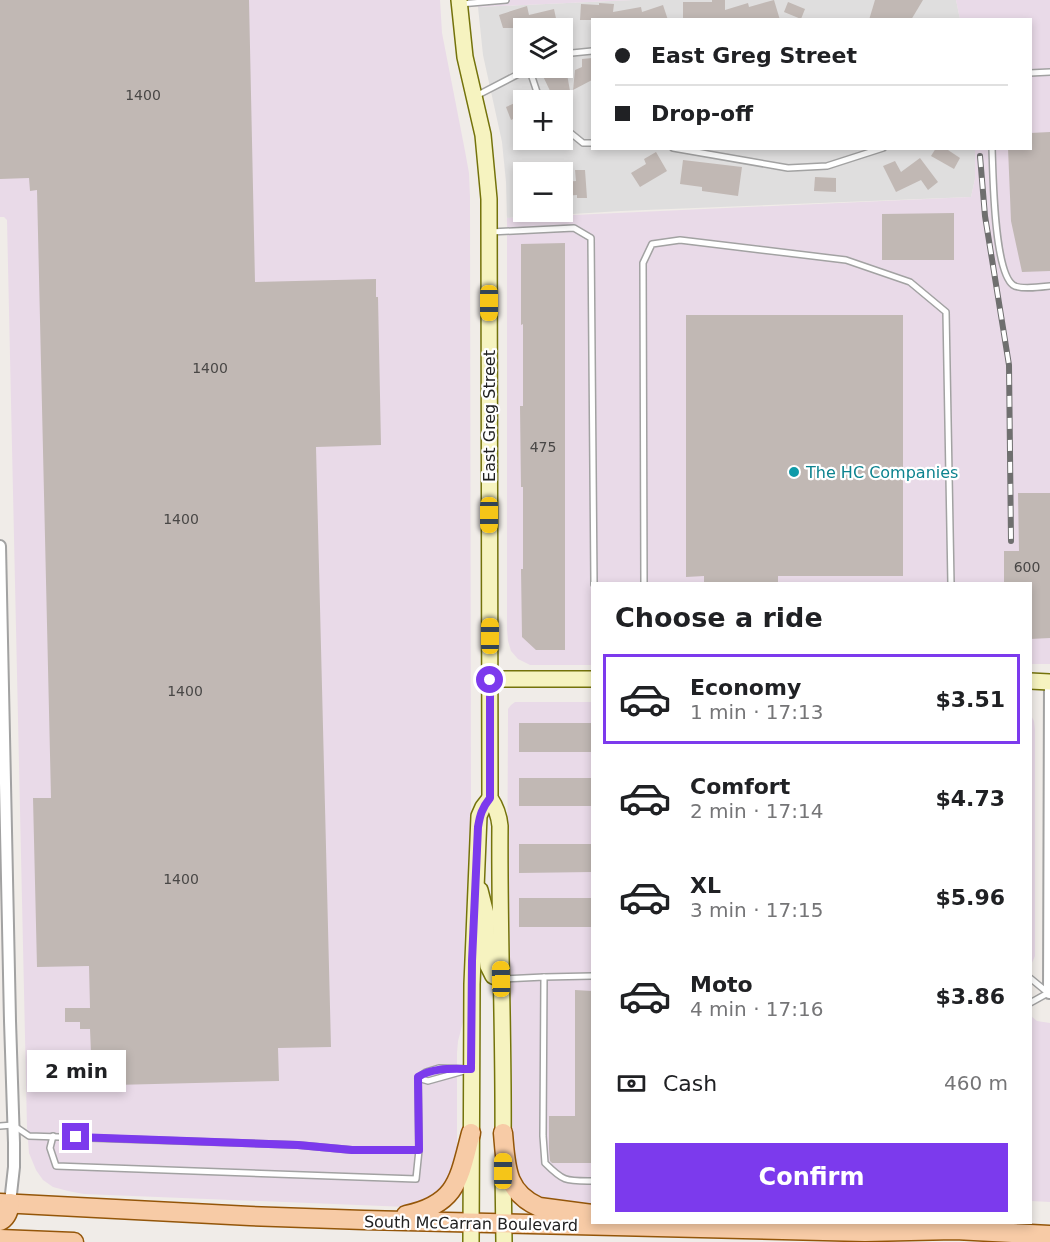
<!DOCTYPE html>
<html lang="en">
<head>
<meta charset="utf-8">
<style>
  body { margin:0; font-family:"DejaVu Sans",sans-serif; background:#f2f2f2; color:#202124; height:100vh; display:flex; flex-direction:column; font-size:22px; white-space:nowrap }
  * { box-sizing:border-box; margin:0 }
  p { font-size:20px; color:#757577 }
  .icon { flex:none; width:33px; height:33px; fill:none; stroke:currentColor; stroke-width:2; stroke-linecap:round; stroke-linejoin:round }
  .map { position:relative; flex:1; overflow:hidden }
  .sheet { position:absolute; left:591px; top:582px; width:441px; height:642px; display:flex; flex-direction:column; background:#fff; border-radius:0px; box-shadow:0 3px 9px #0003 }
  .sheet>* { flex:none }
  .top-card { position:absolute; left:591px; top:18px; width:441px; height:132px; border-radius:0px; box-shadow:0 3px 9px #0003; display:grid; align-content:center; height:132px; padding:0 24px; background:#fff }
  .fabs { position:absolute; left:513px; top:18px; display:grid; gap:12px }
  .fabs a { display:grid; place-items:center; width:60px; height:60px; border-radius:0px; background:#fff; box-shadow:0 3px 9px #0003; font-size:30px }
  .end { position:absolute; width:27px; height:27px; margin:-14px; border:8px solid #7c3aed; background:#fff; box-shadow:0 0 0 3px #fff }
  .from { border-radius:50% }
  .bubble { position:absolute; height:42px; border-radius:0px; background:#fff; box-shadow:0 3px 9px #0003; font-size:20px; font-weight:600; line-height:42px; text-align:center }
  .car { position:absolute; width:18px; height:36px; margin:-18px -9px; border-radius:8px; box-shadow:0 0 4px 2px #0007; background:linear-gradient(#f5c518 24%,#345 0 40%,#f5c518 0 76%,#345 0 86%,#f5c518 0) }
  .top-card b { display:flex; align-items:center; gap:21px; height:57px; font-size:22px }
  .top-card b+b { border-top:2px solid #e0e0e0 }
  .top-card i { width:15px; height:15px; background:#202124 }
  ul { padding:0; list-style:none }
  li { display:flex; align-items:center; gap:18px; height:90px; margin:0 12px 9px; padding:0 12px; border:3px solid transparent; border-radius:0px }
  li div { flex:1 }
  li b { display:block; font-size:22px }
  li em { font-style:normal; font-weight:600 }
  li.on { border-color:#7c3aed }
  li>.icon { width:54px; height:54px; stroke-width:1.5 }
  h2 { padding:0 24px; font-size:27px; line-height:72px }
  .pay { display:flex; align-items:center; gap:15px; height:66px; padding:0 24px; font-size:22px }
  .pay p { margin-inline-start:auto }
  .cta { display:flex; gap:12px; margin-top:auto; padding:12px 24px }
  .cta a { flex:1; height:69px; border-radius:0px; background:#7c3aed; color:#fff; font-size:24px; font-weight:600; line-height:69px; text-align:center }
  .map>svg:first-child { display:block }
</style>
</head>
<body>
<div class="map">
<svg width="1050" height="1242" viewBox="0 0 1050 1242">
  <rect width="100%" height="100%" fill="#f0ece8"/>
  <!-- residential -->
  <path fill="#dfdede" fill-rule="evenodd" d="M633 0H956L960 19 592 20V148L975 149V179L971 197 621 211 507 218 506 182 502 142 483 55 478 7ZM524 28H562V68H524ZM524 100H562V140H524ZM524 172H562V212H524Z"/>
  <!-- industrial -->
  <g fill="#e9dae8">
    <polygon points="0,0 440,0 442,33 465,151 469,173 470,197 471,830 464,945 463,1022 458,1041 457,1053 457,1154 454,1172 442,1194 407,1207 84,1194 68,1191 53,1187 43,1180 36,1170 29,1153 27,1127 7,220 4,217 0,217"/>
    <polygon points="478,0 633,0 478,7"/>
    <polygon points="956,0 1050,0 1050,664 1031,664 1030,584 592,584 592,665 530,665 518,659 511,651 508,641 507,630 507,218 971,197 975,179 975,149 1030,148 1030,20 960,19"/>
    <polygon points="515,702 592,702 592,1207 568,1206 530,1195 517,1179 512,1151 512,1049 507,919 508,715 508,709 511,705"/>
    <polygon points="1030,714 1034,721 1035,729 1035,956 1031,965"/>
    <polygon points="1031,1016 1037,1021 1050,1023 1050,1202 1031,1201"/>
  </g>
  <!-- building -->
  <g fill="#c1b8b4">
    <polygon points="0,0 249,0 255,282 376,279 376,297 378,297 381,445 316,447 331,1047 278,1048 279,1081 114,1085 114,1053 91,1053 90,1029 80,1029 80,1022 65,1022 65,1008 90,1008 89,966 37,967 33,798 51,798 37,190 30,191 29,178 0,179"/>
    <polygon points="712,0 725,0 725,10 748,3 749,7 774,0 780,20 683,20 683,2 712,2"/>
    <polygon points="875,0 923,0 911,20 869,20"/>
    <polygon points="788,2 805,9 801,19 784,12"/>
    <polygon points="599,3 614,4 613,12 641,7 642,12 663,5 668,20 580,20 581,4 599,5"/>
    <polygon points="527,6 529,15 554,9 558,28 548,28 547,24 536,28 503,28 499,15"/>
    <polygon points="592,58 592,80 573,90 575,70 582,67 582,59"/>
    <polygon points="550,68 557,68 561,76 567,74 570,91 561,96 558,92 552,95 541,72"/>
    <polygon points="524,99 524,114 511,120 506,107"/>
    <polygon points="1050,132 1050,271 1022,272 1011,221 1008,148 1030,148 1030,133"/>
    <polygon points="936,148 945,148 960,158 954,169 931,156"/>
    <polygon points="656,152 667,171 640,187 631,173 646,164 644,159"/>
    <polygon points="920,158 938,182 928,190 921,180 896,192 883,166 895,161 901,172"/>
    <polygon points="683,160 742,167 738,196 702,191 702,187 680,184"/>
    <polygon points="575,170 585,170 587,198 577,198 577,195 562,196 562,182 576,181"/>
    <polygon points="815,177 836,178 836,192 814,191"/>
    <polygon points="954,213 954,260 882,260 882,214"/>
    <polygon points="565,243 565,650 536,650 522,637 521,569 523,569 523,487 521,487 520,406 523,406 523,324 521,325 521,244"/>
    <polygon points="686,315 903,315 903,576 778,576 778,584 704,584 704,576 686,577"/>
    <polygon points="1018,493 1050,493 1050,638 1030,639 1030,584 1004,584 1004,551 1019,551"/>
    <rect x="519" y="723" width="73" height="29"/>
    <rect x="519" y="778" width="73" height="28"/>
    <polygon points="519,844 592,844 592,872 519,873"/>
    <rect x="519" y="898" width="73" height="29"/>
    <polygon points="575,990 592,991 592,1163 552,1163 550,1161 549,1149 549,1116 575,1116"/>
  </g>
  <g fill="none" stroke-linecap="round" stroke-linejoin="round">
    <defs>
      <g id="lane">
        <polyline points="460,4 506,0"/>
        <polyline points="562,54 592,51"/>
        <polyline points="529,68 538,95 542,100"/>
        <polyline points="1030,73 1050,72"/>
        <polyline points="476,96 530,68"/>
        <polyline points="562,126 583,143 592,143"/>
        <polyline points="673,148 788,168 827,166 883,148"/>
        <path d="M992 148C993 174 994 271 1013 285 1020 290 1041 287 1050 286"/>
        <polyline points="490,232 574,228 591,238 594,584"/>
        <polyline points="644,584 643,263 652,244 680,240 846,260 910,282 946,312 951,584"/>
        <polyline points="544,977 592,976"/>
        <polyline points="1030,978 1047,992"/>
        <path d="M504 979 544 977 543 1136 545 1163C564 1182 566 1181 592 1181"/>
        <polyline points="1030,1003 1048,993"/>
        <polygon points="439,1068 471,1069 428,1081 418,1078 426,1072"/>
        <polyline points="0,1126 13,1125 29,1136 298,1145 352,1150 419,1150"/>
        <polyline points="53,1136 50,1148 56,1166 416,1179 419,1150 418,1078"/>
      </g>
      <g id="street">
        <polyline points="0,546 10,1021 14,1143 14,1167 10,1203"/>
        <polyline points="1049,993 1050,682"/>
      </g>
      <g id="secondary">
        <path d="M459 0 465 57 483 135 489 199 490 798C496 807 499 815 500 826 499 931 504 1037 503 1143"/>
        <polyline points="490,679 592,679"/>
        <polyline points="1030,681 1050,682"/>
        <polyline points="480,890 486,914 487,957 488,966 493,976 501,979"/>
        <polyline points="503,1167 504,1242"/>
        <polyline points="471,1242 472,984 479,816 483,807 490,798"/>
      </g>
      <g id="primary">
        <path d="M503 1133C506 1166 505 1192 539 1207L592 1214"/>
        <polyline points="0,1203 250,1216 364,1220 865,1232 955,1230 1050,1235"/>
        <path d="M406 1215C458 1204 459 1178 471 1133"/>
        <path d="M0 1221C7 1218 9 1211 10 1203"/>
        <polyline points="0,1239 74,1242"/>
      </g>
    </defs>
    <!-- lane casing -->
    <use href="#lane" stroke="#a2a2a2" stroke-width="8"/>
    <!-- street casing -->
    <use href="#street" stroke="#a2a2a2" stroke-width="14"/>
    <!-- secondary casing -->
    <use href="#secondary" stroke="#74730b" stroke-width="18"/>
    <!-- primary casing -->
    <use href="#primary" stroke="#945609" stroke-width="21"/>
    <!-- lane -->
    <use href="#lane" stroke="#fff" stroke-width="5"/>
    <!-- street -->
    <use href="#street" stroke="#fff" stroke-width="10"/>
    <!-- secondary -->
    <use href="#secondary" stroke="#f6f3c0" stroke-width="15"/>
    <!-- primary -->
    <use href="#primary" stroke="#f7cba6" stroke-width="18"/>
    <defs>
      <polyline id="rail" points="980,156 985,216 1009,365 1011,541"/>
    </defs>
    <!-- rail casing -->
    <use href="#rail" stroke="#6f6f6f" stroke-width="6"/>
    <!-- rail -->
    <use href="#rail" stroke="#fff" stroke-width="4" stroke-dasharray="11" stroke-linecap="butt"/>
  </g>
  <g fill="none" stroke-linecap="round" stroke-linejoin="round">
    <!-- route -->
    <path stroke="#7c3aed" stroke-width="8" d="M76 1137 298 1145 352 1150H419L418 1077C434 1067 452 1069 471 1069L472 961 478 827C480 815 482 808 490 798V680"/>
  </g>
  <!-- markers -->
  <circle fill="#0f9aa8" stroke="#fff" stroke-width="2" cx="794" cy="472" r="6"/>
  <g text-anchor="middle" stroke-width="4.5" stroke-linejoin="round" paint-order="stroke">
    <!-- number labels -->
    <g font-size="14" fill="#494746">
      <text x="143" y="100">1400</text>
      <text x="210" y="373">1400</text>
      <text x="543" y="452">475</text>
      <text x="181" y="524">1400</text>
      <text x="1027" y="572">600</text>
      <text x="185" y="696">1400</text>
      <text x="181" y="884">1400</text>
    </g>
    <!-- street labels -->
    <g font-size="16" fill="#212121" stroke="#fff">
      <text transform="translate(489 416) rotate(-90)" y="6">East Greg Street</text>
      <text transform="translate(471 1223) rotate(1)" y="6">South McCarran Boulevard</text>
    </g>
    <!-- culture labels -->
    <g font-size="16" fill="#0d838f" stroke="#fff" text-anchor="start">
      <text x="806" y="478">The HC Companies</text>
    </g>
  </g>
</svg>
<div class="fabs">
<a><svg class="icon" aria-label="layers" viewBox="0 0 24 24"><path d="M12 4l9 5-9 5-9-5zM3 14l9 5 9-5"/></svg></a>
<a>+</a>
<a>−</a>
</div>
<i class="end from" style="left:490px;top:680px"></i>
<i class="end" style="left:76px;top:1137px"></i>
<div class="bubble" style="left:27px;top:1050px;width:99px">2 min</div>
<i class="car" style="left:489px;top:303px;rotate:180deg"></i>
<i class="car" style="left:489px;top:515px;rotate:180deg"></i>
<i class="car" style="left:490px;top:636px;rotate:0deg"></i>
<i class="car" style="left:501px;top:979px;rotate:359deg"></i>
<i class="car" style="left:503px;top:1171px;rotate:0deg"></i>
<div class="top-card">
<b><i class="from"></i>East Greg Street</b>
<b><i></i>Drop-off</b>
</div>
<section class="sheet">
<h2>Choose a ride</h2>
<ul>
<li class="on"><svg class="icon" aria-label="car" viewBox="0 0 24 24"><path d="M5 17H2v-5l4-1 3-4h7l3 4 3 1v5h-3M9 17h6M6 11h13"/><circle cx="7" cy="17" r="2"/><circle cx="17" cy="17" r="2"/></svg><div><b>Economy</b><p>1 min · 17:13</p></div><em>$3.51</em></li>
<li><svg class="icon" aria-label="car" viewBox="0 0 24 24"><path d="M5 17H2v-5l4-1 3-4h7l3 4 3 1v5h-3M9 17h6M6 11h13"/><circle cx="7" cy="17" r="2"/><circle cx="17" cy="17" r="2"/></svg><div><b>Comfort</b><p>2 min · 17:14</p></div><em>$4.73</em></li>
<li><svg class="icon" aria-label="car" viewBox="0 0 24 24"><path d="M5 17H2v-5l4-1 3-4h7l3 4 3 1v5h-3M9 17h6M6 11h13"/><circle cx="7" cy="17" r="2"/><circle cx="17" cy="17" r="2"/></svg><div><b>XL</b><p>3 min · 17:15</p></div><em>$5.96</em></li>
<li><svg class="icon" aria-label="car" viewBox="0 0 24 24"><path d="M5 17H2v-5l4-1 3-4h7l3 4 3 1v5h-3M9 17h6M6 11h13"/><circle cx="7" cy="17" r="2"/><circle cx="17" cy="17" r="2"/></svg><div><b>Moto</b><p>4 min · 17:16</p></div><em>$3.86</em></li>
</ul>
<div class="pay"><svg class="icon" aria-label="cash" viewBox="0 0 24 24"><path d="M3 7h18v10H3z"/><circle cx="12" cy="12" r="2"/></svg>Cash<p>460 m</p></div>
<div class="cta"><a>Confirm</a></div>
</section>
</div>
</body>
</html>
